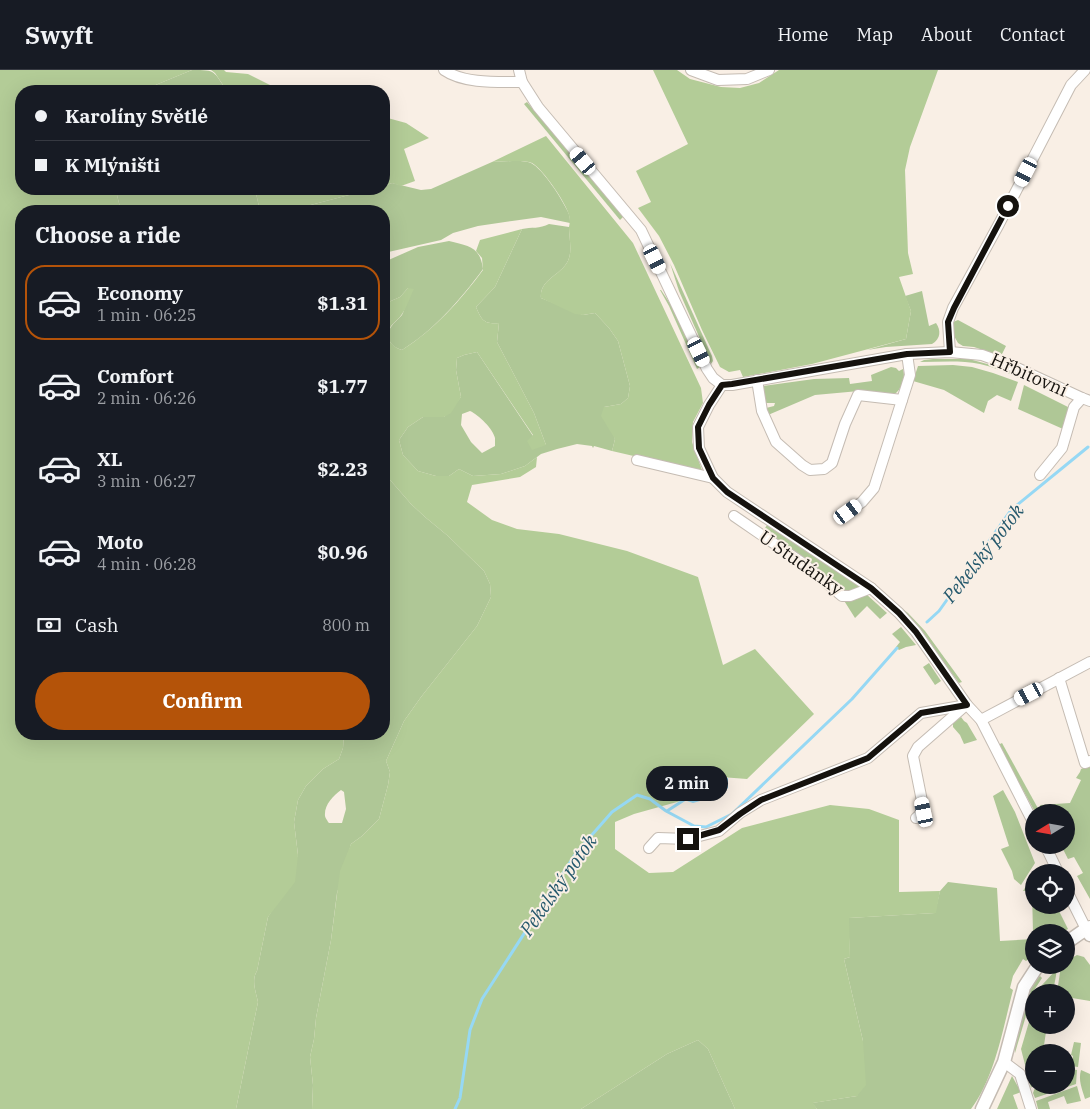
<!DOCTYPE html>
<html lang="en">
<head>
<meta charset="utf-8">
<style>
  body { margin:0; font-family:"IBM Plex Serif",serif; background:#242831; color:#f1f3f6; height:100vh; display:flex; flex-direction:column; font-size:19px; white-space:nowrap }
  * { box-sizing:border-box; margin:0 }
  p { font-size:16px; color:#9ea1a6 }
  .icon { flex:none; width:28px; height:28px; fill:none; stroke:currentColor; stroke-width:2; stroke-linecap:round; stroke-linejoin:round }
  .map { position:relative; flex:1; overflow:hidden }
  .side { position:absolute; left:15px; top:135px; width:375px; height:535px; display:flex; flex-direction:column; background:#171b24; border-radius:20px; box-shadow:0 5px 20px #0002 }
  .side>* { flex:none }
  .top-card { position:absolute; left:15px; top:15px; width:375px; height:110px; border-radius:20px; box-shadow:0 5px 20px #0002; display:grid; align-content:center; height:110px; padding:0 20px; background:#171b24 }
  .needle { width:32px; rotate:259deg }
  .tools { position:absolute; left:1025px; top:734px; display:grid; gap:10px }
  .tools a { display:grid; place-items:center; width:50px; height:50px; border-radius:50%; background:#171b24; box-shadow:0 5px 20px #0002; font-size:25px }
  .end { position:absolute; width:22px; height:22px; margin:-11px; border:6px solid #15120e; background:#fff; box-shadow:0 0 0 2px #fff }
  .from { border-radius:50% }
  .bubble { position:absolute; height:35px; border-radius:18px; background:#171b24; box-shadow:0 5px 20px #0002; font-size:16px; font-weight:800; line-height:35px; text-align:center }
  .car { position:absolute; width:15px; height:30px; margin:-15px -8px; border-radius:6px; box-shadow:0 0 4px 1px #0007; background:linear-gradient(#fff 24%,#345 0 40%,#fff 0 76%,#345 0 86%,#fff 0) }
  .top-card b { display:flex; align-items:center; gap:18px; height:48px; font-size:19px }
  .top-card b+b { border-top:1px solid #363941 }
  .top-card i { width:12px; height:12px; background:#f1f3f6 }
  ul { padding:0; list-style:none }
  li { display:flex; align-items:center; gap:15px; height:75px; margin:0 10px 8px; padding:0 10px; border:2px solid transparent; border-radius:20px }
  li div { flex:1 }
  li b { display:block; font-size:19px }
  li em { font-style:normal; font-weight:800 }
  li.on { border-color:#b45309 }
  li>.icon { width:45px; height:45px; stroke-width:1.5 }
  h2 { padding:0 20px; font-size:22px; line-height:60px }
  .pay { display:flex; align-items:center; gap:12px; height:55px; padding:0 20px; font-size:19px }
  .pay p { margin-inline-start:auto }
  .button { display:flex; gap:10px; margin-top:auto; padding:10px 20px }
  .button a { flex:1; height:58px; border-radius:30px; background:#b45309; color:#fff; font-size:20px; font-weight:800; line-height:58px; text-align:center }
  header { display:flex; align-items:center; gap:30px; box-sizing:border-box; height:70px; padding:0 25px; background:#171b24; border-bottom:1px solid #363941 }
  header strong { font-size:24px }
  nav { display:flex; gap:28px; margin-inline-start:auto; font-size:18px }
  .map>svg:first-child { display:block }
</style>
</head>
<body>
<header>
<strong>Swyft</strong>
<nav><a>Home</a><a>Map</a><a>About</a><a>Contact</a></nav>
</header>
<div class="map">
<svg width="1090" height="1039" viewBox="0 0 1090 1039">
  <rect width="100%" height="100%" fill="#f9efe5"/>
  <!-- green -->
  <g fill="#afc796" fill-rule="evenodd">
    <path d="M192 0C217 0 213 1 227 21H141Z"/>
    <polygon points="527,32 623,147 620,150 524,34"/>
    <path d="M492 92C502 92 522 89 531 93 543 99 562 129 568 142 570 146 570 150 570 153L541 147 512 151 478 156 453 163 441 170 384 183V141H289L293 139 303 137 372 119H384V116L392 113 421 120 431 119Z"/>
    <polygon points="124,119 255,119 260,141 121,141 117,125"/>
    <path d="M549 154 569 157C569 165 572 180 569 188 564 205 539 208 541 228L583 245 595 243 609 258 618 271 630 316 628 328 621 334 604 337 615 369 612 381 594 376 593 378 592 376 577 374 557 379 541 384 525 396 501 404 473 406 459 399 449 406H436L418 401 403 385 399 370 408 357 423 347H444L461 327 456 300 457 288 464 285 477 282 533 366 546 375 534 343 497 272 499 253C484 254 482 251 476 237L495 217 522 159C531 157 540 159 549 154ZM470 341C479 345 493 359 495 368 495 371 495 374 495 376L482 383 471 372 461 355 462 344Z"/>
    <path d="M449 171C468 176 480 176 483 199 461 229 434 260 402 280 391 277 384 267 391 257 394 252 399 249 402 245 406 238 406 226 408 218L400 227 384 234V192L418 177Z"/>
    <polygon points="670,193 712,286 713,291 711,294 679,221"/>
    <polygon points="660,220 661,220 673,238 700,297 697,299 669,236"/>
    <path d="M922 221 929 256 936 253C941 260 941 269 932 274L886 277 867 280 906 269 911 241 905 226Z"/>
    <polygon points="958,250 1006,276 1001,286 974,277 963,276 958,273 954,266 953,252"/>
    <path d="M933 289H969L998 297 1021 306V309C1007 303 994 297 980 294 960 290 940 292 920 292L924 290Z"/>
    <polygon points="953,295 972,297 993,303 1018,312 1011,331 997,325 988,331 984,343 944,320 913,311 918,296"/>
    <path d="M891 297 896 298 899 301 903 299C906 309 902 318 894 325L859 321 815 325 768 345 766 338 774 336 775 333H765L763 316 814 309 849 308 850 314 872 311 871 305Z"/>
    <polygon points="1024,315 1070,338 1063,359 1018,339"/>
    <path d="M384 403 411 434 425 447 448 466 484 501 490 514 491 527 477 556 421 627 404 651 386 691 390 702 388 715 379 749 362 766 351 774 337 823 331 870 316 948 314 969 310 987 313 1015 312 1039H236L258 932C256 922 251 910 257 901L268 847 273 839 298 785 294 752 298 730 306 716 323 699 339 689 343 678 344 664H384ZM341 720 344 722 346 739 342 753H329C328 752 325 747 325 746 324 735 333 726 341 720Z"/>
    <polygon points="767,455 790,470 792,469 860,516 860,519 843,524 763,461"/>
    <polygon points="865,523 887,543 880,549 867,536 855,548 843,529"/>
    <polygon points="895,533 908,543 925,561 962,612 959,613 921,562"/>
    <polygon points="901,557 916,575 906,577 899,580 896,577 900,572 892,564"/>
    <polygon points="929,593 941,611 935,615 923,597"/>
    <polygon points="961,647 964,651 967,653 977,670 964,674 960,665 953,657 953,653"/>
    <polygon points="1002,673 1040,742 1035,742 998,675"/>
    <polygon points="1090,695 1090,829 1077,806 1083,803 1074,787 1068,789 1061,775 1066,775 1066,742 1043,742 1040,735 1070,733 1081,710 1076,708 1080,702 1081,699"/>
    <polygon points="1003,720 1015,742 1035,793 1021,815 1014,809 1012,801 1001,779 1009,776 993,726"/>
    <polygon points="1034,803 1034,835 1056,835 1068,859 1063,862 1033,863 1032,821 1023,821"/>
    <path d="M948 812 997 818 1000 871 1034 869V885L1026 891 1023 889 1013 906 1010 918 1013 920C1003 958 995 1007 971 1039H817L812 1033 857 1026 863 971 844 889 850 887 848 848 935 843 940 821Z"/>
    <polygon points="1077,885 1084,887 1090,895 1090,931 1066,927 1066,922 1057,922 1061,896 1066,895 1066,891"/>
    <polygon points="1056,900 1057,900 1053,922 1038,922 1042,915"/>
    <path d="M1040 906 1042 908 1033 922 1015 983C1013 971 1026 927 1032 916 1034 912 1038 909 1040 906Z"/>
    <polygon points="1034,935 1034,955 1047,955 1043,982 1034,982 1034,1013 1031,1018 1021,979"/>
    <polygon points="698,970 708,979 735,1039 581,1039 667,984"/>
    <polygon points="1074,972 1081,973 1078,997 1071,996 1073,986 1071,985"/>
    <polygon points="1070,999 1077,1000 1076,1014 1035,1028 1033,1023 1036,1015 1066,1015 1066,1006 1069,1006"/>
    <path d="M1081 1000 1090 1004V1027L1085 1029C1082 1019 1078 1010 1081 1000Z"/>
    <polygon points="1012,1006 1021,1022 1013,1025 1018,1039 997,1039"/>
    <polygon points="1077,1016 1081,1031 1067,1034 1064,1026 1048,1032 1050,1039 1038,1039 1036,1031"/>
  </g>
  <!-- forest -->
  <g fill="#b3cc97">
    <path d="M0 0H192L141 21H21V119H124L117 125 121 141H21V664H344L343 678 339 689 323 699 306 716 298 730 294 752 298 785 295 812 268 847 257 901C251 910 256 922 258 932L236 1039H0Z"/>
    <polygon points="211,0 224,0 226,2 248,4 270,15 266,21 227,21 215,3"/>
    <polygon points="653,0 677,0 690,9 721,17 740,18 759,13 779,0 938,0 910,77 905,100 908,183 913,204 899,207 911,241 906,269 812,294 743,307 740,300 729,302 720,297 702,260 674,195 659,166 638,138 651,132 636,101 688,74"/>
    <polygon points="384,47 406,53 429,68 404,79 415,111 401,116 392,113 384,116"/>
    <path d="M546 66 633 173 701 318 703 333 693 352 692 372 703 403 664 393 612 381 615 369 601 346 604 337 621 334 628 328 630 316 618 271 609 258 595 243 583 245 575 244 541 228C539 208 564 205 569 188 572 180 569 165 569 157 570 153 570 149 569 145 566 133 543 99 532 93 523 89 502 92 492 92Z"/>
    <polygon points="255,119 372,119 303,137 293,139 289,141 260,141"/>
    <path d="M522 159 495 217 476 237C482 251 484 254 499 253L497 272 534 343 546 375 532 380 527 371 533 365 477 282 464 285 457 288 456 300 461 327 451 343 444 347H423L408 357 399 370 403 385 418 401 436 406H449L459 399 473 406 501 404 525 396 537 387 536 397 520 407 472 415 467 432 492 450 517 459 559 464 627 481 698 507 723 595 755 579 814 644 747 709 721 707 699 716 684 730 634 744 615 752V779L649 803 673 802 742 758 830 735 869 739 899 750V822L940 821 936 843 849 848 850 887 844 889 863 971 866 1015 857 1026 813 1033 817 1039H735L708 979 698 970 667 984 581 1039H312L313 1015 310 987 314 969 316 948 331 870 340 801 351 774 362 766 379 749 388 715 390 702 386 691 404 651 421 627 477 556 491 527 490 514 484 501 448 466 425 447 411 434 384 403V234L400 227 408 218 414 219C410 227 407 237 402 244 399 249 394 252 391 256 384 267 391 277 402 280 434 260 461 230 483 200L482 188 476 181 480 170Z"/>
  </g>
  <!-- water -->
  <path fill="#96d8f4" d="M721 707 728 708V718L718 726 693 733 684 730C697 718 703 709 721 707Z"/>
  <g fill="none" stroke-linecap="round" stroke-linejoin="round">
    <!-- stream -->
    <g stroke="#96d8f4" stroke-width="3">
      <polyline points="927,552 939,541 1011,440 1088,377"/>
      <polyline points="667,741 684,730"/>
      <polyline points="455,1039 460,1028 470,960 482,929 576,783 612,742 637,725 650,729 666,741 694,756 706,757 732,744 852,629 897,578"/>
    </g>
    <defs>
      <g id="minor">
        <path d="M444 0C464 14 498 12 522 12"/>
        <polyline points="519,0 522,12 538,37 641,160 707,299 713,308 722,315"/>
        <polyline points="691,0 718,10 747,9 769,0"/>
        <polyline points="950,282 948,252 953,238 999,154 1071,15 1085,0"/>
        <polyline points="757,310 762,341 776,372 802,395 810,400 824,399 832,393 845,354 858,325 902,330"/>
        <polyline points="722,315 709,335 698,357 699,378 713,408 727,422 871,518 899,543 916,562 967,635 981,650 1034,754"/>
        <polyline points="722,315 732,315 907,284 950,282 982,285 1015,297 1082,328 1090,331"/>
        <polyline points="637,390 713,408"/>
        <polyline points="1040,405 1062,378 1074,337 1082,328"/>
        <polyline points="848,442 862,432 874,418 910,305 907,284"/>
        <polyline points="734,446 804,494 842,526 850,526 871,518"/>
        <polyline points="1059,608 1085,693 1090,691"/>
        <polyline points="981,650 1090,592"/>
        <polyline points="916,748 924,741 913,686 918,677 966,635"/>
        <polyline points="1045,775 1058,802"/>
        <polyline points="649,778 658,768 688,769 719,761 740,743 761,730 868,688 921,643 967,635"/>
        <polyline points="1066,819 1086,859 1090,856"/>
        <polyline points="1004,992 1020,1004 1031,1039"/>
      </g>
      <g id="tertiary">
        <polyline points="1066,873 1086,859 1090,865"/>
        <polyline points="982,1039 1004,992 1024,917 1037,897 1040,895"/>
      </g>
    </defs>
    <!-- minor casing -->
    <use href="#minor" stroke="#c5bcb3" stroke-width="12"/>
    <!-- tertiary casing -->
    <use href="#tertiary" stroke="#c5bcb3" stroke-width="15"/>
    <!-- minor -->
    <use href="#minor" stroke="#fff" stroke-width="10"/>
    <!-- tertiary -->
    <use href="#tertiary" stroke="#fff" stroke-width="12"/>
  </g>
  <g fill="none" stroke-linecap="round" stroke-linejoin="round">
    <!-- route -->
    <polyline stroke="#15120e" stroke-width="6" points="688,769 719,760 740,744 761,730 868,688 921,643 967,635 916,562 899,543 871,518 727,422 713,408 699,378 698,357 709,335 722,315 732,314 907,284 950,282 948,252 954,238 1008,136"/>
  </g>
  <g text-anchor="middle" stroke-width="4" stroke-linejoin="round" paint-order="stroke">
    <!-- street labels -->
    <g font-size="18" fill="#15120e" stroke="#f9efe5">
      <text transform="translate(1029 305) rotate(24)" y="6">Hřbitovní</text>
      <text transform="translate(801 493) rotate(35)" y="6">U Studánky</text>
    </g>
    <!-- water labels -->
    <g font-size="19" font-style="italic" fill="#24586c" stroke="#f9efe5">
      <text transform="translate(983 483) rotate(-52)" y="7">Pekelský potok</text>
      <text transform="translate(558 815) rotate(-55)" y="7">Pekelský potok</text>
    </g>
  </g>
</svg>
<div class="tools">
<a><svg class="needle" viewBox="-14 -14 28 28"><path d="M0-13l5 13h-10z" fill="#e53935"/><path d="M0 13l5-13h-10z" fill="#9ea1a6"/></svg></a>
<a><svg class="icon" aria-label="locate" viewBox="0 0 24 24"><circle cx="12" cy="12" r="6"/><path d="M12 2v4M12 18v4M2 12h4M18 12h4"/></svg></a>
<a><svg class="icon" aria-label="layers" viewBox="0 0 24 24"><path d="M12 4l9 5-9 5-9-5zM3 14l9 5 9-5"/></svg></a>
<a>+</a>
<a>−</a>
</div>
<i class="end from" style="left:1008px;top:136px"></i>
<i class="end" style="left:688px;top:769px"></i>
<div class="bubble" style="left:646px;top:696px;width:82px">2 min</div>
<i class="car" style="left:583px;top:91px;rotate:320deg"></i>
<i class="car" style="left:1026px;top:102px;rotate:207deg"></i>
<i class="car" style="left:655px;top:189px;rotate:154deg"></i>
<i class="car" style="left:699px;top:282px;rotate:154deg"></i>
<i class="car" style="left:848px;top:442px;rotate:54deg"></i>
<i class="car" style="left:1029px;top:624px;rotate:242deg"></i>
<i class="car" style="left:924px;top:742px;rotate:348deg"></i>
<div class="top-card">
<b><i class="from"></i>Karolíny Světlé</b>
<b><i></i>K Mlýništi</b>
</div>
<section class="side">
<h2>Choose a ride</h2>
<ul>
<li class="on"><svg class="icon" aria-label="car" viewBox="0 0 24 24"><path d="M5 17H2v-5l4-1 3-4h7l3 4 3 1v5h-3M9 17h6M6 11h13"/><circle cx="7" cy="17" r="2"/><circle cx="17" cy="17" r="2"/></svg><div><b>Economy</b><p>1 min · 06:25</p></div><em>$1.31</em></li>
<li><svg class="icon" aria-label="car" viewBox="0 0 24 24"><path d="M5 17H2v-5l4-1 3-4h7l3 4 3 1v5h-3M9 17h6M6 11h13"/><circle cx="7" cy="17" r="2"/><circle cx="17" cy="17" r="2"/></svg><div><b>Comfort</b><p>2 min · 06:26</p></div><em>$1.77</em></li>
<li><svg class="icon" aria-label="car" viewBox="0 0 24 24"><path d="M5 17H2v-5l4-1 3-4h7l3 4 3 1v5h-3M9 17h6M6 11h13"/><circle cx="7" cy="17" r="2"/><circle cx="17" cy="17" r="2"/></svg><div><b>XL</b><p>3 min · 06:27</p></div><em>$2.23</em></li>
<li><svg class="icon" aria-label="car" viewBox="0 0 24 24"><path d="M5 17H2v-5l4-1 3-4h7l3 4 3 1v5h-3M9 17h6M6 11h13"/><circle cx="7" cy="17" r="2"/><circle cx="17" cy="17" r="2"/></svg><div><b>Moto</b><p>4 min · 06:28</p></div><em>$0.96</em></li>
</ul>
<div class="pay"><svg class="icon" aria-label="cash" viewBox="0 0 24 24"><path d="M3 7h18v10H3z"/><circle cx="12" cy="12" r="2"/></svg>Cash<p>800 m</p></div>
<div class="button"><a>Confirm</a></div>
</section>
</div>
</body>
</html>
